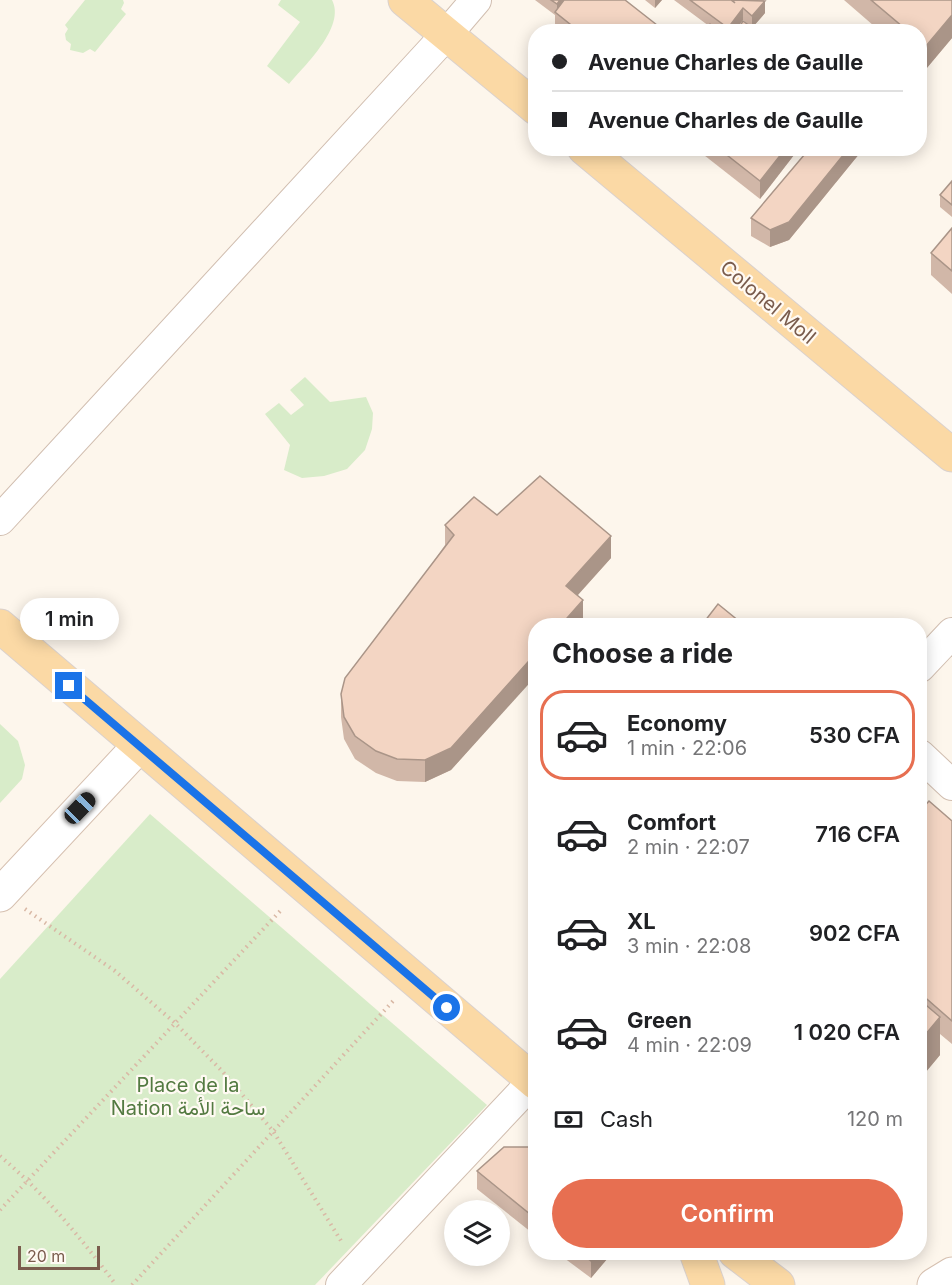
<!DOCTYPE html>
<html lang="en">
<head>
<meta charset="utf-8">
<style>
  body { margin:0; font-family:Inter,Vazirmatn,sans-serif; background:#f6f6f6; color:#202124; height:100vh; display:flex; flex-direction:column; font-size:22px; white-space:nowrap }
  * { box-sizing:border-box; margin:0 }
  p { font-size:20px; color:#757577 }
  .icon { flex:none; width:33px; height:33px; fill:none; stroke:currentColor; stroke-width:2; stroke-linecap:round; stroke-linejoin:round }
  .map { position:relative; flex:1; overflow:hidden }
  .side { position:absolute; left:528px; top:618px; width:399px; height:642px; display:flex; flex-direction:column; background:#fff; border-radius:24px; box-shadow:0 3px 15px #0003 }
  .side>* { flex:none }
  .hud { position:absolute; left:528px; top:24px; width:399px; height:132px; border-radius:24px; box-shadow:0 3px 15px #0003; display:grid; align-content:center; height:132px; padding:0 24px; background:#fff }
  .controls { position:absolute; left:444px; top:1200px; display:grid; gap:12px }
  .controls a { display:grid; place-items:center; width:66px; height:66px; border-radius:50%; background:#fff; box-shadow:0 3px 15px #0003; font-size:30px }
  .scale { position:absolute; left:18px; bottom:15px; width:82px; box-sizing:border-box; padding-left:6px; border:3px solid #7a5c4d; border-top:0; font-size:16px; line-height:21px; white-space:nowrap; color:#7a5c4d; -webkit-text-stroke:4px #fffaf3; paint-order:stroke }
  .end { position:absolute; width:27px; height:27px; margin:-14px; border:8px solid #1a73e8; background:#fff; box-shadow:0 0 0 3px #fff }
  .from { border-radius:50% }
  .bubble { position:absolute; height:42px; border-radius:21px; background:#fff; box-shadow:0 3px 15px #0003; font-size:20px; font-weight:600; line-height:42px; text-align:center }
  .car { position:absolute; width:18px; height:36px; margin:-18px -9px; border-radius:8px; box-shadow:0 0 4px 2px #0007; background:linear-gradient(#222 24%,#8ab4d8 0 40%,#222 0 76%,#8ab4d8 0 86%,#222 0) }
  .hud b { display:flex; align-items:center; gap:21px; height:57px; font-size:22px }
  .hud b+b { border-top:2px solid #e0e0e0 }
  .hud i { width:15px; height:15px; background:#202124 }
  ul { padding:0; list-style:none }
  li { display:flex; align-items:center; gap:18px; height:90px; margin:0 12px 9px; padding:0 12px; border:3px solid transparent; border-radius:24px }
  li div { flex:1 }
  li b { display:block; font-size:22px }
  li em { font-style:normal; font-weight:600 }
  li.active { border-color:#e76f51 }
  li>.icon { width:54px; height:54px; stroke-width:1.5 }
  h2 { padding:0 24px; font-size:27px; line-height:72px }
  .pay { display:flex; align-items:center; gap:15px; height:66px; padding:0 24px; font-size:22px }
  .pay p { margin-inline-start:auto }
  .cta { display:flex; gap:12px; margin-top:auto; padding:12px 24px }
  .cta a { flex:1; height:69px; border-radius:36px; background:#e76f51; color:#fff; font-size:24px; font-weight:600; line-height:69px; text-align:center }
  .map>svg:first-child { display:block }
</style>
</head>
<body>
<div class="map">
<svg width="952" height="1285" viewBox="0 0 952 1285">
  <rect width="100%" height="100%" fill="#fdf6ec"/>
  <!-- green -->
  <g fill="#d8ecc9">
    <polygon points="85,0 123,0 124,3 121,9 126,14 95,52 90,49 83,53 70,50 71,44 66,40 65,34 68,29 65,25"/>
    <path d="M281 0H332C346 27 305 65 289 84L267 66 300 22 278 5Z"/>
    <polygon points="305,377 330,402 366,397 373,413 372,429 365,450 347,469 324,476 302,478 284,470 290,445 265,414 279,403 291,415 304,405 290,390"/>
    <polygon points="0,724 18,741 25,765 22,779 0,803"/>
    <polygon points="150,814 487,1105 315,1285 0,1285 0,979"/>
  </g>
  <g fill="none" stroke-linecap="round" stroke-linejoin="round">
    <defs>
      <g id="street">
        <polyline points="0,520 447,34 476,0"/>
        <polyline points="920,667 952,633"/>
        <polyline points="920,755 952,785"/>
        <polyline points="341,1285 536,1078"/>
      </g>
      <g id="secondary">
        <polyline points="0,895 139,746"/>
        <polyline points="934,1285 952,1274"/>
      </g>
      <g id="primary">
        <polyline points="405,0 536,108"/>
        <polyline points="584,148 952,455"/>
        <polyline points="0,626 536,1083"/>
        <polyline points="696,1252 708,1285"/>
        <polyline points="735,1252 778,1285"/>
      </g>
    </defs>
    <!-- street casing -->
    <use href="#street" stroke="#d1beb0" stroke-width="32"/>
    <!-- secondary casing -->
    <use href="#secondary" stroke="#d6c0b0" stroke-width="35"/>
    <!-- primary casing -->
    <use href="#primary" stroke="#dad1cd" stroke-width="35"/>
    <!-- path -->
    <g stroke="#d9b8a5" stroke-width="4" stroke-dasharray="1.5 4.5" stroke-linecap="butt">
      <polyline points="25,909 115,971 175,1023 223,1072 273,1131 343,1244"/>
      <path d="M0 1156C45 1194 81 1238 116 1285"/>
      <polyline points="0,1210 283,908"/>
      <polyline points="132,1285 394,1000"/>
    </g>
    <!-- street -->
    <use href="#street" stroke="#fff" stroke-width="30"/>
    <!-- secondary -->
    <use href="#secondary" stroke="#fff" stroke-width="33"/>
    <!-- primary -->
    <use href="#primary" stroke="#fbd9a5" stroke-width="33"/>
  </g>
  <!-- wall -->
  <g fill="#d1b7a8">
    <polygon points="535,0 625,0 657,32 558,32 555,29 555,15"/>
    <polygon points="645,0 662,0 655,8"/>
    <polygon points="674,0 764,0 765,13 752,28 743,20 734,32 704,32 709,26"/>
    <polygon points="844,0 952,0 952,38 926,69 920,63 920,32 881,32"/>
    <polygon points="695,148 794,148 794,155 760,199"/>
    <polygon points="810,148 864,148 789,240 770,247 751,236 751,218"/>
    <polygon points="952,181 952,217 940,207 940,195"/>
    <polygon points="952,228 952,294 931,275 931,253"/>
    <polygon points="497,515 611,558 578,595 583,622 451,770 425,782 397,781 376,773 355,759 344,739 341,717 341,694 445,545 445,525"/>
    <polygon points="920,811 952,821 952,1044 940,1034 940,1055 920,1079"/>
    <polygon points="536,1147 536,1236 477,1189 477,1171"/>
    <polygon points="556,1252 613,1252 591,1278"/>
  </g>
  <!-- shaded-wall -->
  <g fill="#aa9588">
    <polygon points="560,0 570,0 557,13 557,4"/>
    <polygon points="655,0 662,0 655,8"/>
    <polygon points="765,1 765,13 752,28 752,16"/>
    <polygon points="743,8 743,20 734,32 728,32 728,28"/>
    <polygon points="952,15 952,38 926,69 926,46"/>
    <polygon points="657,25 657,32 651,32"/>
    <polygon points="786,148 794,148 794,155 760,199 760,181"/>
    <polygon points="849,148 864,148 789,240 770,247 770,230"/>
    <polygon points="611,536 611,558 566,608 566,586"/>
    <polygon points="583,600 583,622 580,626 560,626"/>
    <polygon points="536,653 536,676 451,770 425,782 425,760"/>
    <polygon points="940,1017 940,1055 920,1079 920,1041"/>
    <polygon points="598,1252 613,1252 591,1278 591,1261"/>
  </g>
  <!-- building -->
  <g fill="#f3d5c3" stroke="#aa9588" stroke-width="1.5">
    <polygon points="551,0 560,0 557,4"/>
    <polygon points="564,0 625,0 657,25 651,32 580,32 555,12"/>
    <polygon points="690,0 731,0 735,3 732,0 765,1 752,16 743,8 728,28"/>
    <polygon points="871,0 952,0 952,15 926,46 920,41 920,32 909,32"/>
    <polygon points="743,21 758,32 736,32"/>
    <polygon points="710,24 719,32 704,32"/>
    <polygon points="718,148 786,148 760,181"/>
    <polygon points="810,148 849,148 789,222 770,230 751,218"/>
    <polygon points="952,181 952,205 940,195"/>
    <polygon points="952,228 952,271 931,253"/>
    <polygon points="540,476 611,536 566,586 583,600 560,626 536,626 536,653 451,748 425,760 397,759 376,751 355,736 344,717 341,694 345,678 454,535 445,525 474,497 497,515"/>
    <polygon points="718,604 745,626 701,626"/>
    <polygon points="929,801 952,821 952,1021 920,993 920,811"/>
    <polygon points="920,1000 940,1017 920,1041"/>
    <polygon points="504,1147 536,1147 536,1219 477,1171"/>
    <polygon points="579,1252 598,1252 591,1261"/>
  </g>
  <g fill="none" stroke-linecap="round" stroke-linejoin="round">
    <!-- route -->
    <polyline stroke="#1a73e8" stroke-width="8" points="69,686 447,1008"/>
  </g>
  <g text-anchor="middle" stroke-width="4.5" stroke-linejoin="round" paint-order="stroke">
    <!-- street labels -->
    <g font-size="20" fill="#7a5c4d" stroke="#fffaf3">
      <text transform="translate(768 302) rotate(40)" y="7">Colonel Moll</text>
    </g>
    <!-- park labels -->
    <g font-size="20" fill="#537a41" stroke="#fffaf3">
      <text x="188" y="1092">Place de la<tspan x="188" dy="23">Nation ساحة الأمة</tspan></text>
    </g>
  </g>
</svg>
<div class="controls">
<a><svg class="icon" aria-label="layers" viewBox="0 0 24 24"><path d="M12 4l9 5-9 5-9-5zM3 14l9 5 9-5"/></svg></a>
</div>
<div class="scale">20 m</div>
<i class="end from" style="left:447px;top:1008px"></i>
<i class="end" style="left:69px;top:686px"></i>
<div class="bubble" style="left:20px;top:598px;width:99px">1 min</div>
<i class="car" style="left:80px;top:808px;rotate:44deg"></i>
<div class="hud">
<b><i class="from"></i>Avenue Charles de Gaulle</b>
<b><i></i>Avenue Charles de Gaulle</b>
</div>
<section class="side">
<h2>Choose a ride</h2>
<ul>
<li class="active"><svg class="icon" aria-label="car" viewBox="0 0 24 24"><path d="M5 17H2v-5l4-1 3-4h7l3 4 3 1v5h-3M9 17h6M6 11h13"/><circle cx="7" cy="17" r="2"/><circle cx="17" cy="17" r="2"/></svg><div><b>Economy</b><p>1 min · 22:06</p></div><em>530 CFA</em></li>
<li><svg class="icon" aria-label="car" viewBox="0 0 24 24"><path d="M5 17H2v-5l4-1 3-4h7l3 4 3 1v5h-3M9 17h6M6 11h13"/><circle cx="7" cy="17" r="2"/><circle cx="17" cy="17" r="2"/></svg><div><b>Comfort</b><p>2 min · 22:07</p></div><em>716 CFA</em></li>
<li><svg class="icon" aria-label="car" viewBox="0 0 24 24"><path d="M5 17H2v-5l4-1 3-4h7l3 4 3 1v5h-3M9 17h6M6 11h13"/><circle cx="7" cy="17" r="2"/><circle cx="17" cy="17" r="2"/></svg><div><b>XL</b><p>3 min · 22:08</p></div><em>902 CFA</em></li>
<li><svg class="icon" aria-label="car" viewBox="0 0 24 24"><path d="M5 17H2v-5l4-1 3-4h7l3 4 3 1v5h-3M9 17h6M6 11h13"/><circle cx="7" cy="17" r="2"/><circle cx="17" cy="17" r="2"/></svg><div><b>Green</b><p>4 min · 22:09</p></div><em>1 020 CFA</em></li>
</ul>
<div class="pay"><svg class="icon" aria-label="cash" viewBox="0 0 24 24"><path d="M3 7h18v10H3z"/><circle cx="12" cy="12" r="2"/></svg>Cash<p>120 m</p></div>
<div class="cta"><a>Confirm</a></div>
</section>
</div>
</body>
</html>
